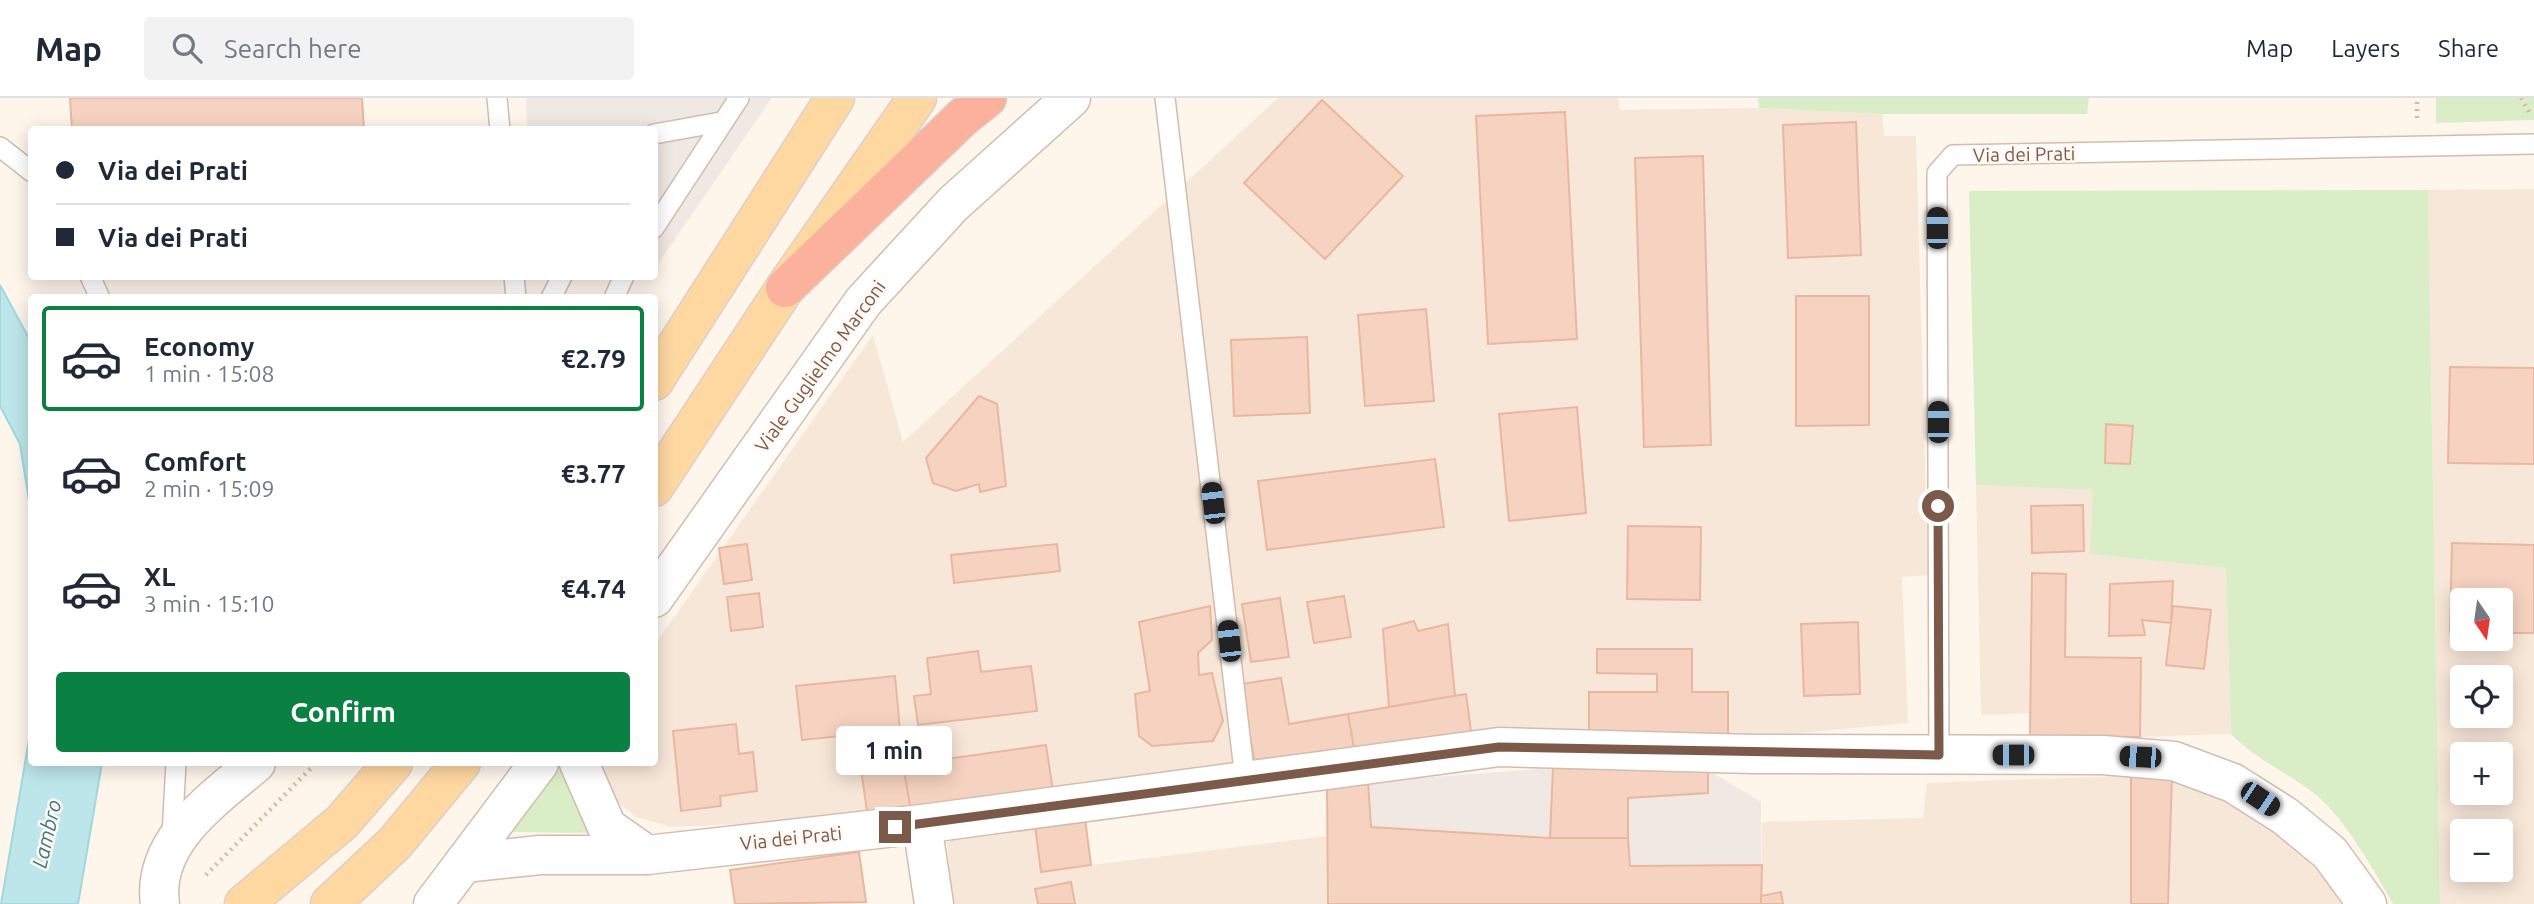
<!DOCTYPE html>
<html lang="en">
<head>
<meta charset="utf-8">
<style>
  body { margin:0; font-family:Ubuntu,sans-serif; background:#f2f2f3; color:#1f2937; height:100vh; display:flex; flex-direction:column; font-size:26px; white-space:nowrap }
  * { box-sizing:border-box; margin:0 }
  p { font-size:23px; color:#747a83 }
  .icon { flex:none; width:38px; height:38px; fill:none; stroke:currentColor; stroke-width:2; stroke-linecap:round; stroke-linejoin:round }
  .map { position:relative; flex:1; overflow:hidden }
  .side { position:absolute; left:28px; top:196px; width:630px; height:472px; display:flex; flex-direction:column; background:#fff; border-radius:7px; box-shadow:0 4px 18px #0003 }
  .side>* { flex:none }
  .guide { position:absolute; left:28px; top:28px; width:630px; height:154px; border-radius:7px; box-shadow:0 4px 18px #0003; display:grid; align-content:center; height:154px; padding:0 28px; background:#fff }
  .needle { width:46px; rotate:167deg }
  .buttons { position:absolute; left:2450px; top:490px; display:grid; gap:14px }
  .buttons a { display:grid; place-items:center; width:63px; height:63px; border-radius:7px; background:#fff; box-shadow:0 4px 18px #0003; font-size:35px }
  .end { position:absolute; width:32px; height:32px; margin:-16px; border:9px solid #7d594a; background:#fff; box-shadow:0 0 0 4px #fff }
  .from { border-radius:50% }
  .bubble { position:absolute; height:49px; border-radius:7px; background:#fff; box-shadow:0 4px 18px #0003; font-size:23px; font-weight:600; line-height:49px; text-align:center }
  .car { position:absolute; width:21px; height:42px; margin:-21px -10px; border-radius:9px; box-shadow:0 0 5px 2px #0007; background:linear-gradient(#222 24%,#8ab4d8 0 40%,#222 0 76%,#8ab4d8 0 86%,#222 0) }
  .guide b { display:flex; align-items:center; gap:24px; height:66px; font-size:26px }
  .guide b+b { border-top:2px solid #e0e1e3 }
  .guide i { width:18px; height:18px; background:#1f2937 }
  ul { padding:12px 0 0; list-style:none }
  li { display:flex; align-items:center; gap:21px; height:105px; margin:0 14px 10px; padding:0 14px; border:4px solid transparent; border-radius:7px }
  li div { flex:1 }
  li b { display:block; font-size:26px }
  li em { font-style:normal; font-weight:600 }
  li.selected { border-color:#0b8043 }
  li>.icon { width:63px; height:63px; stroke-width:1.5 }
  .primary-button { display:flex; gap:14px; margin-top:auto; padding:14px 28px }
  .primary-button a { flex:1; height:80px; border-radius:7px; background:#0b8043; color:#fff; font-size:28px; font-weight:600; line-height:80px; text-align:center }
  header { display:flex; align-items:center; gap:42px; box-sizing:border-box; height:98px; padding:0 35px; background:#fff; border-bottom:2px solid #e0e1e3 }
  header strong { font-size:33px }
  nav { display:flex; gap:38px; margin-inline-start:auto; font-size:24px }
  .search { width:490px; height:63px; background:#f2f2f3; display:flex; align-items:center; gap:18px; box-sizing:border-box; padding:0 24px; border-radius:7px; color:#747a83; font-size:26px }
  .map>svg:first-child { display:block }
</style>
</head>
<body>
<header>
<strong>Map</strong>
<div class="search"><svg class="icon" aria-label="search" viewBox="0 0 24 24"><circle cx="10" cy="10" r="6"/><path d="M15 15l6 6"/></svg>Search here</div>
<nav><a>Map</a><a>Layers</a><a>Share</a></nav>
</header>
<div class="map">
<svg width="2534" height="806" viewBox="0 0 2534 806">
  <rect width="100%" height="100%" fill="#fef5eb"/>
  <!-- residential -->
  <g fill="#f7e7d8" fill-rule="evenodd">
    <polygon points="1278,0 1618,0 1620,12 1759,10 1882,16 1884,38 1916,38 1928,477 1902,479 1908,625 868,720 671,729 636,719 606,695 597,665 654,665 655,546 873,237 903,344"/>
    <path d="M2534 91V806H2440L2428 92ZM2462 502H2501V541H2462ZM2462 579H2501V618H2462ZM2462 656H2501V695H2462ZM2462 733H2501V772H2462Z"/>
    <polygon points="1976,387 2094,392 2091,456 2226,470 2231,636 2140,639 2030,615 1981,617"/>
    <polygon points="2172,676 2224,696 2323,769 2343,806 1761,806 1762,724 1923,720 1927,685"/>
    <polygon points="1084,713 1092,767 1327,738 1328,806 952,806 947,745 963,735"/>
  </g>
  <!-- industrial -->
  <g fill="#f0e8e3">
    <polygon points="526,0 772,0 655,170 654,32 527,31"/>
    <polygon points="1553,670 1708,672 1761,704 1761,806 1328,806 1327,687"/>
  </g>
  <!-- green -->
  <g fill="#d9eec6">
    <polygon points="1758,0 2089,0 2087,16 1882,16 1759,10"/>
    <polygon points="2436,0 2534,0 2534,22 2436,25"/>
    <path d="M2428 92 2440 806H2393C2376 775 2343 718 2315 696 2288 675 2255 661 2231 636L2226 470 2090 456 2093 392 1976 387 1969 93Z"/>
    <polygon points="555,665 563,665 599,735 508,734"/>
  </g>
  <!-- water -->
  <g fill="#bce6ea" stroke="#a1d7dd" stroke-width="2">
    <polygon points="0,187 31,244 31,415 20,346 0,308"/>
    <polygon points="31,630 32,665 102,665 78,806 1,806"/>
  </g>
  <!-- building -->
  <g fill="#f6d3c0" stroke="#eab79e" stroke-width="2">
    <polygon points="70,0 362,0 364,32 72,32"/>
    <polygon points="1322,2 1403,78 1325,161 1244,85"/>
    <polygon points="1565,14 1577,241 1488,246 1476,18"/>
    <polygon points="1856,24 1861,157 1788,160 1783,27"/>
    <polygon points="1703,58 1711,347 1644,349 1635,60"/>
    <polygon points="1796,198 1869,198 1869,327 1796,328"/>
    <polygon points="1426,211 1434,303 1365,308 1358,217"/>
    <polygon points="1307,239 1310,315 1234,318 1231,242"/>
    <polygon points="2450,269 2534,270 2534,366 2448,365"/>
    <polygon points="979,298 997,306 1006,388 980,394 979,386 956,393 933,385 926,360"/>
    <polygon points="1577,309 1586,415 1509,423 1499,316"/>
    <polygon points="2106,326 2133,328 2130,366 2105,365"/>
    <polygon points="1435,361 1444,429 1267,452 1258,383"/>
    <polygon points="2083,407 2084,453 2032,455 2031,408"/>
    <polygon points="1628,428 1701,429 1700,502 1627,501"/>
    <polygon points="2452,445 2534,447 2534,535 2501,535 2501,502 2462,502 2462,534 2450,534"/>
    <polygon points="747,446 752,482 724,486 719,450"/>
    <polygon points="1057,446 1060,473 954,485 951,457"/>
    <polygon points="2032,475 2066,476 2065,559 2141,560 2140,639 2030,638"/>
    <polygon points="2173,483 2171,525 2142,522 2145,537 2109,538 2110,486"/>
    <polygon points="759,495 763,529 731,533 727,499"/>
    <polygon points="1344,498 1351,539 1314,545 1307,504"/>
    <polygon points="1280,500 1289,559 1251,564 1242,506"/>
    <polygon points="1210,508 1212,542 1198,555 1199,577 1212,575 1223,623 1213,643 1152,648 1139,638 1135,596 1150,593 1139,524"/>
    <polygon points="2173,508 2211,512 2204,571 2166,567"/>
    <polygon points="1414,523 1418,533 1448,526 1455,598 1389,609 1383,531"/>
    <polygon points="1858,524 1860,596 1804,598 1801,526"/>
    <polygon points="1597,551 1692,551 1692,594 1728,594 1728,640 1589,641 1589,594 1657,594 1657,576 1597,575"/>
    <polygon points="978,553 981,574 1031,568 1037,613 918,627 914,598 931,596 927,560"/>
    <polygon points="895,578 900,632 802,642 796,588"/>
    <polygon points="1281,580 1289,626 1348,616 1355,655 1256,673 1241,586"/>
    <polygon points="1466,596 1472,641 1355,655 1348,616"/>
    <polygon points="736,626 739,656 753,654 757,693 720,698 721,708 681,713 673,633"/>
    <polygon points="900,632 911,713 868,720 856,636"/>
    <polygon points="1046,647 1053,693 911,713 903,667"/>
    <polygon points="1553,670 1708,672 1708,695 1628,700 1628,740 1550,740"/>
    <polygon points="2172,676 2168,806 2131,806 2131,677"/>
    <polygon points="1368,683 1371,729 1550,740 1628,740 1630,768 1762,767 1761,806 1328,806 1327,687"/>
    <polygon points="1084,713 1091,767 1041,774 1034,720"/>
    <polygon points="859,754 866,804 735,806 730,772"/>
    <polygon points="1071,784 1075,806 1038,806 1035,791"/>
    <polygon points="1781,794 1783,806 1761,806 1761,798"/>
  </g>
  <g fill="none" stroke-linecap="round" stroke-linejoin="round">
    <defs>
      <g id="lane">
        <polyline points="497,0 500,32"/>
        <polyline points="1165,0 1245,681"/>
        <polyline points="654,36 721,24"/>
        <polyline points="0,49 32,74"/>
        <polyline points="654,130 739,0"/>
        <polyline points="90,178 100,200"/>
        <polyline points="514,178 516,200"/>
        <polyline points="551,200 562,178"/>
        <polyline points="614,200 624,178"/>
        <polyline points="1939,657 1937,75 1953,57 2534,46"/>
        <polyline points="172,737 176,665"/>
      </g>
      <g id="street">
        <polyline points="654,500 863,204 953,106 1071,0"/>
        <polyline points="579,665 607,729 647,757"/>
        <polyline points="922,726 934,806"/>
        <polyline points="464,765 540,757 647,757 922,726 1499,649 1752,656 2103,657 2174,663 2233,685 2285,718 2330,755 2367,806"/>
        <path d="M160 806C151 743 214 701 256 665"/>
        <polyline points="433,806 539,665"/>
      </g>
      <g id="primary">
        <polyline points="654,283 835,0"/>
        <polyline points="654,389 785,190 917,0"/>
        <polyline points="244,806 342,724 393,665"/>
        <polyline points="330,806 395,745 461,665"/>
      </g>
      <polyline id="highway" points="785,190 963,19 987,0"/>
    </defs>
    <!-- lane casing -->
    <use href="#lane" stroke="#d3bcae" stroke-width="22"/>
    <!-- street casing -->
    <use href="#street" stroke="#d3bcae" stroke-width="41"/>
    <!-- primary casing -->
    <use href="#primary" stroke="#dbd1cc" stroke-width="41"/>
    <!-- highway casing -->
    <use href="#highway" stroke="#dbd1cc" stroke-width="41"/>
    <!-- path -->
    <g stroke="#dcb5a1" stroke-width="4.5" stroke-dasharray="2 5" stroke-linecap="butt">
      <polyline points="2521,0 2531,17"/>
      <polyline points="2417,20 2417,0"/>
      <polyline points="206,777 316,665"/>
    </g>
    <!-- lane -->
    <use href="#lane" stroke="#fff" stroke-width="19"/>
    <!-- street -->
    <use href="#street" stroke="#fff" stroke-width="38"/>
    <!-- primary -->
    <use href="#primary" stroke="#ffd7a1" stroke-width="38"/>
    <!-- highway -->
    <use href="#highway" stroke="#fcb19d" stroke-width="38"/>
  </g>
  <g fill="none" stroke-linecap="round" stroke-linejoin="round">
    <!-- route -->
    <polyline stroke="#7d594a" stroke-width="9" points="895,729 1499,649 1939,657 1938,408"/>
  </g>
  <g text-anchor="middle" stroke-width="5" stroke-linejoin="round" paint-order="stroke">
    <!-- street labels -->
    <g font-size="19" fill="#7d594a" stroke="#fff9f3">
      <text transform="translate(2024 56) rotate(-1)" y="7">Via dei Prati</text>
      <text transform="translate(820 268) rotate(-54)" y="7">Viale Guglielmo Marconi</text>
      <text transform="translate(791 740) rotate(-6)" y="7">Via dei Prati</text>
    </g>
    <!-- water labels -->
    <g font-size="21" font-style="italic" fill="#3c7a82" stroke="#fff9f3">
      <text transform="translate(47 736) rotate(-77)" y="7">Lambro</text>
    </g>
  </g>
</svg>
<div class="buttons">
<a><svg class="needle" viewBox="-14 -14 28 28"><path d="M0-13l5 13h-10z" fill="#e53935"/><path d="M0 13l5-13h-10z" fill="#747a83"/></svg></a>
<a><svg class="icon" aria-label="locate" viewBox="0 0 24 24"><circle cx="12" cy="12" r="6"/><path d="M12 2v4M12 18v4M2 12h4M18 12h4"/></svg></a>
<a>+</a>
<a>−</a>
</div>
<i class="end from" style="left:1938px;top:408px"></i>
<i class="end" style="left:895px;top:729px"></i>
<div class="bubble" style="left:836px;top:628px;width:116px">1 min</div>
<i class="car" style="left:1937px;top:130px;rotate:0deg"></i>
<i class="car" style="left:1938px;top:324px;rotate:0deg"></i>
<i class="car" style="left:1213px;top:405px;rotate:353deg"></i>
<i class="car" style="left:1229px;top:543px;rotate:354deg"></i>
<i class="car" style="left:2013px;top:657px;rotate:270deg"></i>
<i class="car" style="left:2140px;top:659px;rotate:273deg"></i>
<i class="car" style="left:2260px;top:701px;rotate:124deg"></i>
<div class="guide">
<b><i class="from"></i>Via dei Prati</b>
<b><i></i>Via dei Prati</b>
</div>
<section class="side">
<ul>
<li class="selected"><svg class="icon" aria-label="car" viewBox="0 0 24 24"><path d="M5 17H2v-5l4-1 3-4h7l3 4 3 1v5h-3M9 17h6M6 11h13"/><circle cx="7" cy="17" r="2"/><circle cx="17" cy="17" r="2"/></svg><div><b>Economy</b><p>1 min · 15:08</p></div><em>€2.79</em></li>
<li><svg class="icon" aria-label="car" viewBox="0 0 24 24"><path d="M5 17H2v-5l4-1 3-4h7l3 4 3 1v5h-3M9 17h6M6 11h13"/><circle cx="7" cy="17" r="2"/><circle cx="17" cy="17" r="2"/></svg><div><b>Comfort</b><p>2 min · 15:09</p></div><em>€3.77</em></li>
<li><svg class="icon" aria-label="car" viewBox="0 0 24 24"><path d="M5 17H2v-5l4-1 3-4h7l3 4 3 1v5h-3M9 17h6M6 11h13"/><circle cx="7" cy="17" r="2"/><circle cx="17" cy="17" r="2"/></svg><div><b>XL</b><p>3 min · 15:10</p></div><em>€4.74</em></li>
</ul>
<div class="primary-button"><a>Confirm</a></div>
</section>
</div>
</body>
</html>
